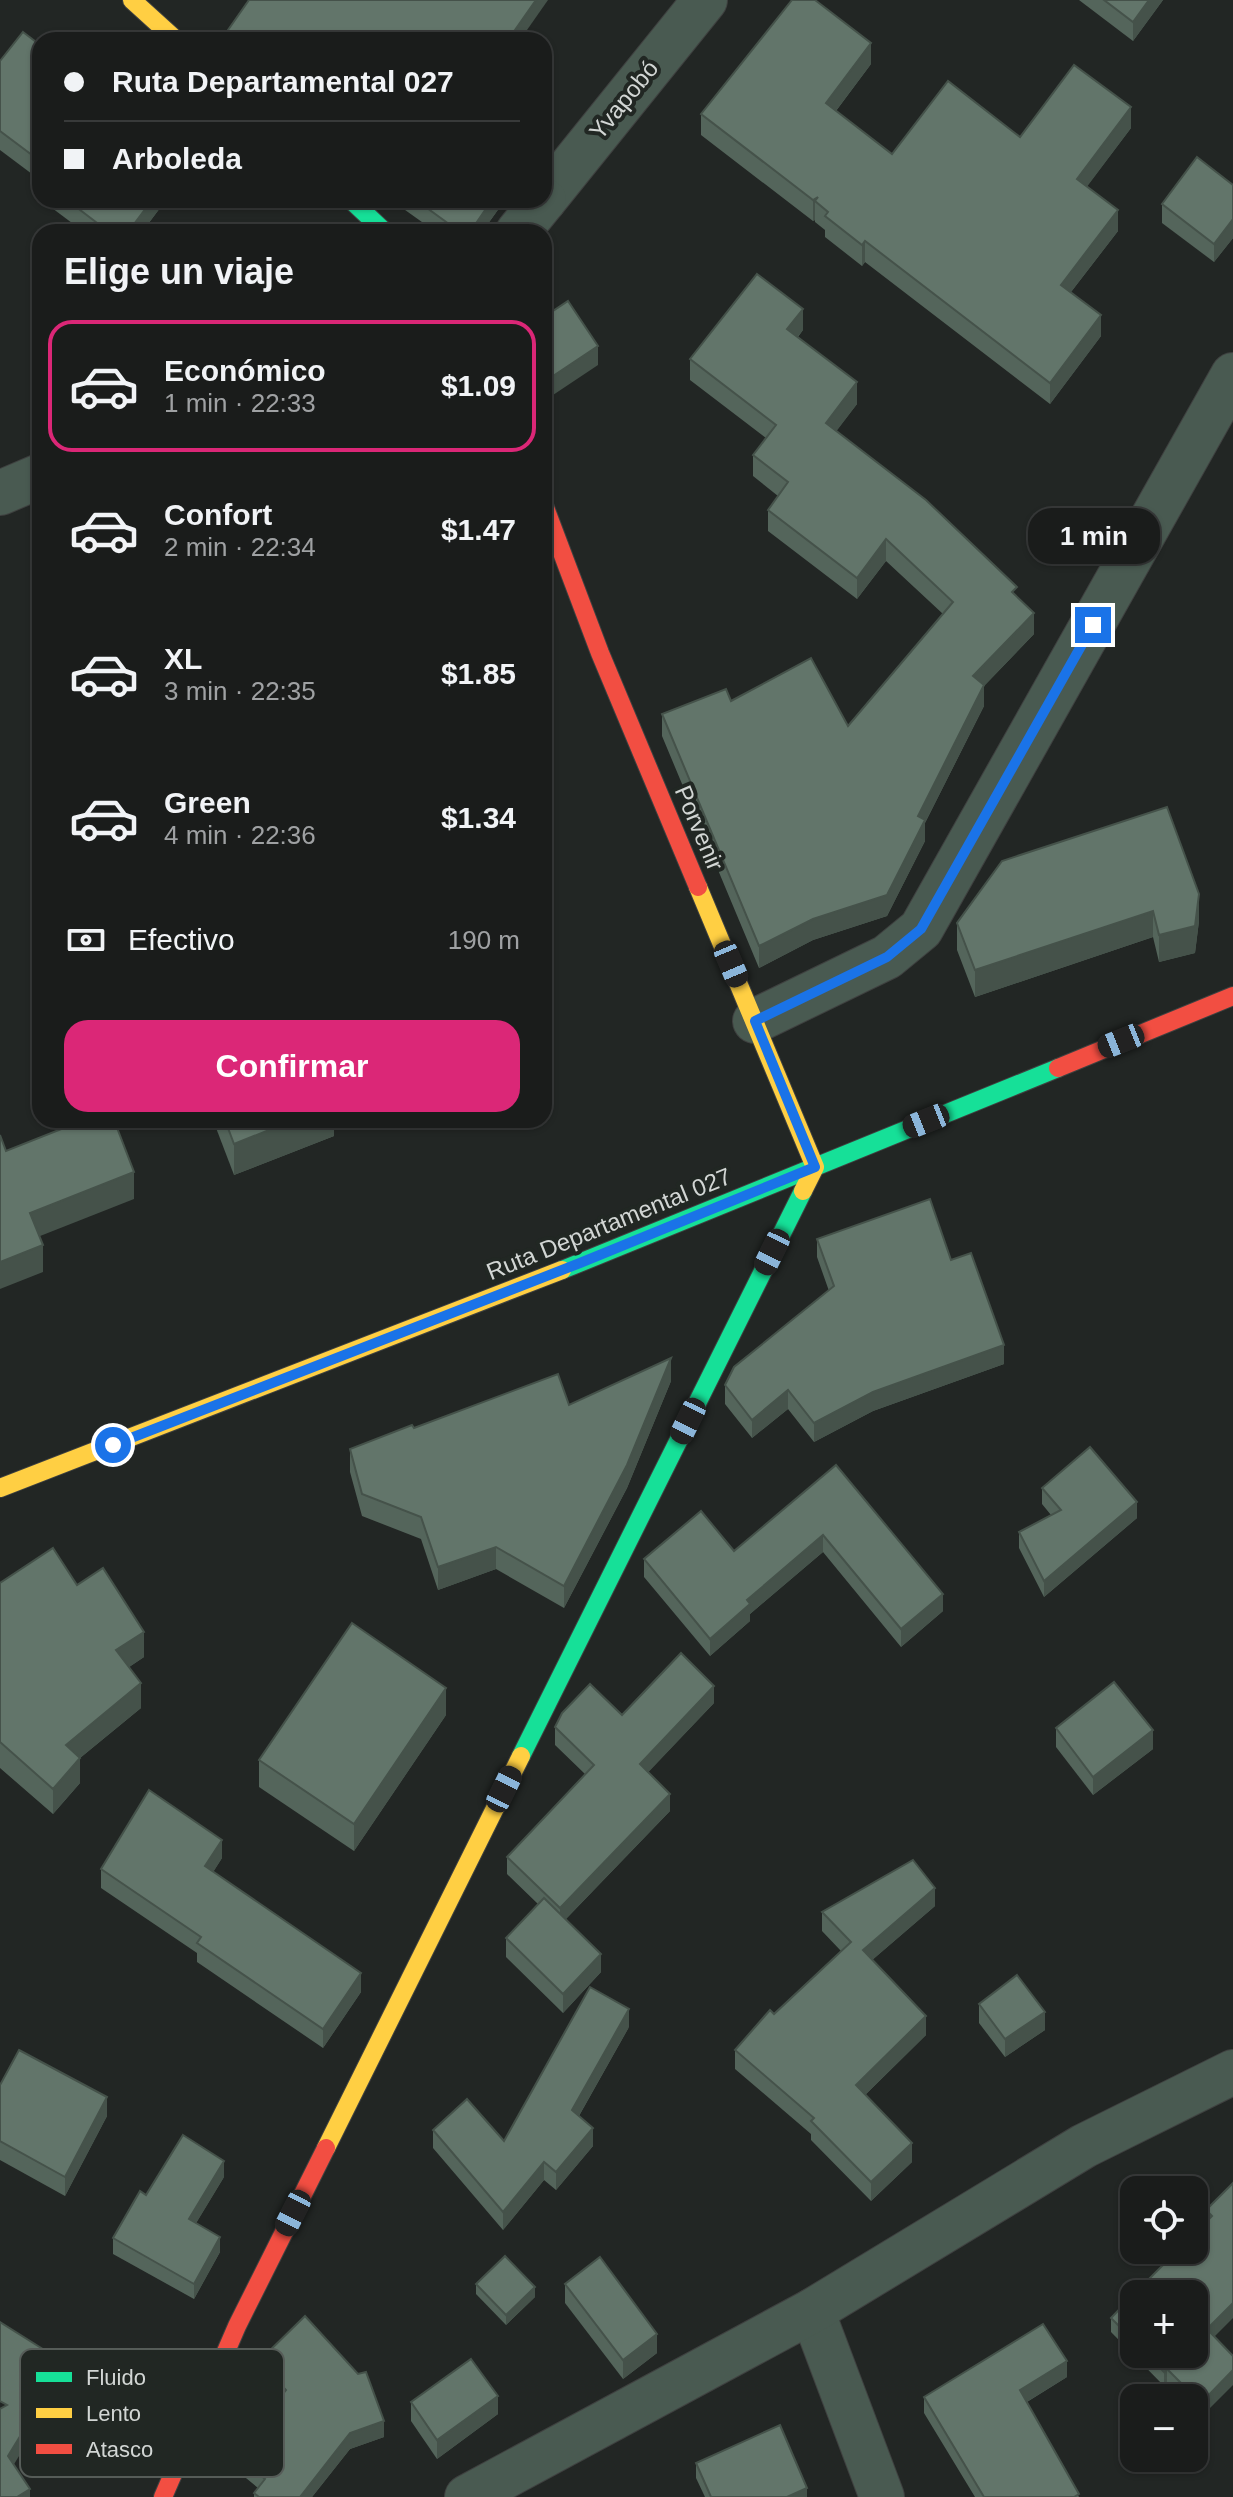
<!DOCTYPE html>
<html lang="es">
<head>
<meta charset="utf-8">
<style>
  body { margin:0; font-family:Helvetica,sans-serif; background:#232524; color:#f1f3f6; height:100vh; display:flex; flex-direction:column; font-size:30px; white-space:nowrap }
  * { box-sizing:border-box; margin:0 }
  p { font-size:26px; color:#9fa1a3 }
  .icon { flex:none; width:44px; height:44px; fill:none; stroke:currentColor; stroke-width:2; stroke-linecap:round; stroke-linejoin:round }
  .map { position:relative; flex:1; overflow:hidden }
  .sheet { position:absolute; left:32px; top:224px; width:520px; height:904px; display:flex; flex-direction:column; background:#1a1c1b; border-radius:24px; box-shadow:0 2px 6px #0004,0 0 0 2px #383a3a }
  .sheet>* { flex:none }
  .hud { position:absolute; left:32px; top:32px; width:520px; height:176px; border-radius:24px; box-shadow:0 2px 6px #0004,0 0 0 2px #383a3a; display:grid; align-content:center; height:176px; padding:0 32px; background:#1a1c1b }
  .controls { position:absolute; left:1120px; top:2176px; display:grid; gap:16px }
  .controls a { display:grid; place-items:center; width:88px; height:88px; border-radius:16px; background:#1a1c1b; box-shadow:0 2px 6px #0004,0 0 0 2px #383a3a; font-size:40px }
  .end { position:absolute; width:36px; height:36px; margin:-18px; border:10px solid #1a73e8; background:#fff; box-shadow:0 0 0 4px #fff }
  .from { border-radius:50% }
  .bubble { position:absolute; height:56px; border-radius:24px; background:#1a1c1b; box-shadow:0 2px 6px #0004,0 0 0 2px #383a3a; font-size:26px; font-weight:700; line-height:56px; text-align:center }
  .car { position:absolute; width:24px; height:48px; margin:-24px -12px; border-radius:10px; box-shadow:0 0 6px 2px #0007; background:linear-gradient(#222 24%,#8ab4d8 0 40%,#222 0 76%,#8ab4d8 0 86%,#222 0) }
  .hud b { display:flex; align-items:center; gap:28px; height:76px; font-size:30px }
  .hud b+b { border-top:2px solid #383a3a }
  .hud i { width:20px; height:20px; background:#f1f3f6 }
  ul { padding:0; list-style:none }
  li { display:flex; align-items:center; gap:24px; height:132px; margin:0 16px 12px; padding:0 16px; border:4px solid transparent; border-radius:24px }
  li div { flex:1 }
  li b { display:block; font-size:30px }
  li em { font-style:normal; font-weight:700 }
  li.current { border-color:#db2777 }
  li>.icon { width:72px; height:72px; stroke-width:1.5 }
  h2 { padding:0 32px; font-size:36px; line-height:96px }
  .pay { display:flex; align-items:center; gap:20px; height:88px; padding:0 32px; font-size:30px }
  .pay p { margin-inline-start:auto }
  .cta { display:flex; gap:16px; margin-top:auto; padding:16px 32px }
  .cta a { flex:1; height:92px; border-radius:24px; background:#db2777; color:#fff; font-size:32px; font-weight:700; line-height:92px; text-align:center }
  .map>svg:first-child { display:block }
</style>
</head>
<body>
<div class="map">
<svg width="1233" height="2497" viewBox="0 0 1233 2497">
  <rect width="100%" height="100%" fill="#222624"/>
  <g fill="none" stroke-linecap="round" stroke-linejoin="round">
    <defs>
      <g id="street">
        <polyline points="544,200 705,0"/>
        <polyline points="518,232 544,200"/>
        <polyline points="0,493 40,476"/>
        <polyline points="755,1021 887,957 921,929 1233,375"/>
        <polyline points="812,2311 882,2497"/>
        <polyline points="467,2497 812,2311 1084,2146 1233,2072"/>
      </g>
      <g id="fast">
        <polyline points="351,200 385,232"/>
        <polyline points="562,1270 1058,1068"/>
        <polyline points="521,1756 803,1191"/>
      </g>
      <g id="slow">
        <polyline points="132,0 176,40"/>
        <polyline points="698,887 815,1167 803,1191"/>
        <polyline points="0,1488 562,1270"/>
        <polyline points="326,2148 521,1756"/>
      </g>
      <g id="jam">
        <polyline points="544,505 600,653 698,887"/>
        <polyline points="1058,1068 1233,996"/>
        <polyline points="163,2497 237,2326 326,2148"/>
      </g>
    </defs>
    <!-- street casing -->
    <use href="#street" stroke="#3f4140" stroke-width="46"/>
    <!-- fast casing -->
    <use href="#fast" stroke="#3f4140" stroke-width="20"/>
    <!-- slow casing -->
    <use href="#slow" stroke="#3f4140" stroke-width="20"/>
    <!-- jam casing -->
    <use href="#jam" stroke="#3f4140" stroke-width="20"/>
    <!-- street -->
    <use href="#street" stroke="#495a51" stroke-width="44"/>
    <!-- fast -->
    <use href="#fast" stroke="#16e098" stroke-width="18"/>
    <!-- slow -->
    <use href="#slow" stroke="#ffcf43" stroke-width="18"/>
    <!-- jam -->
    <use href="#jam" stroke="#f24e42" stroke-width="18"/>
  </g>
  <!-- wall -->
  <g fill="#54655b">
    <polygon points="1079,0 1163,0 1133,41"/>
    <polygon points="40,45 40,180 0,150 0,61"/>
    <polygon points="871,64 836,111 892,154 1020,137 1131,128 1087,186 1118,231 1071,292 1101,336 1050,404 865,262 862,266 825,237 825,230 815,222 815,220 813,221 701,135 701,114"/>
    <polygon points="1233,185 1233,238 1214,262 1162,223 1162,204"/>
    <polygon points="48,200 160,200 160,208 142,232 84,232 48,205"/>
    <polygon points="391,200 505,200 482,232 436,232"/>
    <polygon points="803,330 798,337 857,404 836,431 1017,597 1034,634 984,686 984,706 925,823 925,841 887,916 813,940 759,968 662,736 662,714 731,701 848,726 943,614 886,561 857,599 768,531 768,510 778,496 753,476 753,455 766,438 690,380 690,359"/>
    <polygon points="1002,861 1199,921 1195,953 1159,962 1153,937 975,997 957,950 957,923"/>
    <polygon points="213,1120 334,1120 334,1136 234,1175"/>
    <polygon points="817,1239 951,1260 1004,1364 873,1411 814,1442 788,1409 752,1438 725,1404 725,1385 829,1291 817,1257"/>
    <polygon points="671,1381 627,1488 564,1608 496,1569 438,1590 421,1539 362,1516 350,1472 350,1449 414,1428 569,1405"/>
    <polygon points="836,1465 943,1611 901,1647 823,1552 750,1614 750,1621 710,1656 644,1577 644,1559 734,1551"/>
    <polygon points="1042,1488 1137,1518 1044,1597 1019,1548 1019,1532 1051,1515 1042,1504"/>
    <polygon points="0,1583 77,1585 144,1657 129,1667 141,1708 80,1758 80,1783 53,1814 0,1768"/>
    <polygon points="714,1703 648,1772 670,1811 566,1919 601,1972 563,2013 506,1957 506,1938 538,1904 507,1874 507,1857 585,1774 555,1745 555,1727 622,1715"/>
    <polygon points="446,1715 354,1851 259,1787 259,1760"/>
    <polygon points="1056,1728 1153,1749 1093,1795 1056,1747"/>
    <polygon points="222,1858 213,1872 361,1992 323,2048 197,1962 197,1953 101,1888 101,1869"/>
    <polygon points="935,1906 872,1960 926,2035 865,2095 912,2162 871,2201 811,2140 811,2134 735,2069 735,2050 841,1951 822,1931 822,1912"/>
    <polygon points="979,2004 1045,2030 1005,2057 979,2023"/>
    <polygon points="629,2027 579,2116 593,2146 556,2190 544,2180 503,2230 433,2148 433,2130 504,2141"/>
    <polygon points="0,2085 107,2116 65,2196 0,2160"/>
    <polygon points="224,2177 196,2223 220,2252 194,2299 113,2254 113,2238 146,2195"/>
    <polygon points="1233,2183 1214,2337 1201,2417 1194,2411 1194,2398 1181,2398 1167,2383 1164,2386 1111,2332 1111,2318 1134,2294 1134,2354 1194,2354 1206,2222 1206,2210"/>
    <polygon points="476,2284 535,2297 506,2325 476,2294"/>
    <polygon points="565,2284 657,2353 623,2379 565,2303"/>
    <polygon points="259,2361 384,2437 350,2449 312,2497 254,2497 254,2493 258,2488 235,2469 235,2454 279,2398 259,2376"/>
    <polygon points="1067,2377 1027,2402 1079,2497 975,2497 924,2413 924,2397"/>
    <polygon points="411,2402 498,2414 437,2459 411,2421"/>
    <polygon points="696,2463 807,2497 705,2497 696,2478"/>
  </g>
  <!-- shaded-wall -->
  <g fill="#45524a">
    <polygon points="536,0 548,0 520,40 508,40"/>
    <polygon points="1149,0 1163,0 1133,41 1133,22"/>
    <polygon points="871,43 871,64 826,124 826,103"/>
    <polygon points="1131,107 1131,128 1077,200 1077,179"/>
    <polygon points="818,197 815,201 815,220 813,221 813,200"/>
    <polygon points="152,200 160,200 160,208 142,232 128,232"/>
    <polygon points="492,200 505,200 482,232 470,232"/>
    <polygon points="1118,210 1118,231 1061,305 1061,285"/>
    <polygon points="1233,219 1233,238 1214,262 1214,244"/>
    <polygon points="865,241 865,262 862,266 862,245"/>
    <polygon points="803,309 803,330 787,350 787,329"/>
    <polygon points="1101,315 1101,336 1050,404 1050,383"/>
    <polygon points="598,346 598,365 544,401 544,382"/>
    <polygon points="857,382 857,404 826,445 826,423"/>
    <polygon points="886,539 886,561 857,599 857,578"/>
    <polygon points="1034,613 1034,634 984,686 984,706 925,823 925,841 887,916 813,940 759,968 759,946 918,816 973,676"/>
    <polygon points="1199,894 1199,921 1195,953 1159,962 1159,935"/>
    <polygon points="1153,911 1153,937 975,997 975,970"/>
    <polygon points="294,1120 334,1120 334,1136 234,1175 234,1144"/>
    <polygon points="134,1172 134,1199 30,1240 30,1213"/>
    <polygon points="43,1245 43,1272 0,1289 0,1262"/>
    <polygon points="1004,1345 1004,1364 873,1411 814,1442 814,1423 873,1392"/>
    <polygon points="671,1358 671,1381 627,1488 564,1608 564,1586"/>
    <polygon points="788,1390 788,1409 752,1438 752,1420"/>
    <polygon points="1137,1502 1137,1518 1044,1597 1044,1581"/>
    <polygon points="823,1535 823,1552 750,1614 750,1621 710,1656 710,1639 747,1600"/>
    <polygon points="496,1547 496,1569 438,1590 438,1567"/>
    <polygon points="943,1594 943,1611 901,1647 901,1629"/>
    <polygon points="144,1632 144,1657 116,1676 116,1650"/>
    <polygon points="141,1683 141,1708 80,1758 80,1783 53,1814 53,1789 66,1745"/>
    <polygon points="714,1686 714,1703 640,1781 640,1764"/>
    <polygon points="446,1688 446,1715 354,1851 354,1824"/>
    <polygon points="1153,1730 1153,1749 1093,1795 1093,1777"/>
    <polygon points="670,1794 670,1811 560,1925 560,1908"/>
    <polygon points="222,1840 222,1858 205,1885 205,1866"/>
    <polygon points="935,1888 935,1906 863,1968 863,1950"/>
    <polygon points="601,1954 601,1972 563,2013 563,1994"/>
    <polygon points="361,1973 361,1992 323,2048 323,2029"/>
    <polygon points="629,2009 629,2027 572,2128 572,2110"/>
    <polygon points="1045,2012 1045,2030 1005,2057 1005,2039"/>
    <polygon points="926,2016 926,2035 856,2104 856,2085"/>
    <polygon points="107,2097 107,2116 65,2196 65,2177"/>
    <polygon points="593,2128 593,2146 556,2190 556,2172"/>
    <polygon points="912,2143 912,2162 871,2201 871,2182"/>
    <polygon points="224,2161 224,2177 189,2235 189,2219"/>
    <polygon points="544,2162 544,2180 503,2230 503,2212"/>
    <polygon points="220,2237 220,2252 194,2299 194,2284"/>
    <polygon points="535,2287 535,2297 506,2325 506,2315"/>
    <polygon points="1233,2303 1233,2318 1207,2344 1207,2329"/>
    <polygon points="657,2334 657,2353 623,2379 623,2360"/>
    <polygon points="1067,2361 1067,2377 1020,2406 1020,2390"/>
    <polygon points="65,2363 65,2381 8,2474 8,2456"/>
    <polygon points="1167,2369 1167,2383 1164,2386 1164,2372"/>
    <polygon points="1233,2370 1233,2385 1201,2417 1201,2403"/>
    <polygon points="498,2396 498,2414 437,2459 437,2440"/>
    <polygon points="384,2421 384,2437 350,2449 312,2497 300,2497 350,2433"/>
    <polygon points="807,2488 807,2497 787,2497"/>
    <polygon points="30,2489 30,2497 17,2497"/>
  </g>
  <!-- building -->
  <g fill="#62756a" stroke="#45524a" stroke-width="2">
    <polygon points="249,0 536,0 508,40 221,40"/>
    <polygon points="792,0 815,0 871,43 826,103 892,154 948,81 1020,137 1074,65 1131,107 1077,179 1118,210 1061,285 1101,315 1050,383 865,241 862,245 825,216 828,212 815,201 818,197 813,200 701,114"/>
    <polygon points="1104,0 1149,0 1133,22"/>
    <polygon points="23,32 40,45 40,161 0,131 0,61"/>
    <polygon points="1197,157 1233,185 1233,219 1214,244 1162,204"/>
    <polygon points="67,200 152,200 128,232 109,232"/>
    <polygon points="416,200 492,200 470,232 460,232"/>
    <polygon points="757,274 803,309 787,329 857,382 826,423 926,500 1017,587 1012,592 1034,613 973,676 984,685 918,816 925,820 887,895 813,919 759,946 662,714 726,689 731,701 811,658 848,726 953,602 886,539 857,578 768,510 788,482 753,455 776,425 690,359"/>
    <polygon points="568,301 598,346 544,382 544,317"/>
    <polygon points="1167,807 1199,894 1195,926 1159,935 1153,911 975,970 957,923 1002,861"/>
    <polygon points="84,1120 114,1120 134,1172 30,1213 43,1245 0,1262 0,1135 6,1151"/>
    <polygon points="225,1120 294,1120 234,1144"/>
    <polygon points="930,1199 951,1260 971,1253 1004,1345 873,1392 814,1423 788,1390 752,1420 725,1385 734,1367 834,1286 817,1239"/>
    <polygon points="671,1358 627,1465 564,1586 496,1547 438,1567 421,1517 362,1494 350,1449 412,1425 414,1428 558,1374 569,1405"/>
    <polygon points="1090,1447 1137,1502 1044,1581 1019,1532 1061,1510 1042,1488"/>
    <polygon points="836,1465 943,1594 901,1629 823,1535 747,1600 750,1604 710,1639 644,1559 701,1511 734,1551"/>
    <polygon points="53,1548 77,1585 103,1568 144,1632 116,1650 141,1683 66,1745 80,1758 53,1789 0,1742 0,1583"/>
    <polygon points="352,1623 446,1688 354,1824 259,1760"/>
    <polygon points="681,1653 714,1686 640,1764 670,1794 560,1908 507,1857 594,1765 555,1727 562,1713 590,1684 622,1715"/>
    <polygon points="1114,1682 1153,1730 1093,1777 1056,1728"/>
    <polygon points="149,1790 222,1840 205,1866 361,1973 323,2029 197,1943 201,1937 101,1869"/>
    <polygon points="913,1860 935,1888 863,1950 926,2016 856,2085 912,2143 871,2182 811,2121 814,2118 735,2050 770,2010 774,2014 851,1942 822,1912"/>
    <polygon points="544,1898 601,1954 563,1994 506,1938"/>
    <polygon points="1017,1975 1045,2012 1005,2039 979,2004"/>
    <polygon points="590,1987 629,2009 572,2110 593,2128 556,2172 544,2162 503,2212 433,2130 467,2099 504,2141"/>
    <polygon points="19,2050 107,2097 65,2177 0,2141 0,2085"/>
    <polygon points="183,2135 224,2161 189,2219 220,2237 194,2284 113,2238 140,2191 146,2195"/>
    <polygon points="1233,2183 1233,2303 1207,2329 1233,2356 1233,2370 1201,2403 1167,2369 1164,2372 1147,2354 1194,2354 1194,2294 1134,2294 1178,2250 1194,2250 1194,2234 1212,2216 1206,2210"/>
    <polygon points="505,2256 535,2287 506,2315 476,2284"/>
    <polygon points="600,2257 657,2334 623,2360 565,2284"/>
    <polygon points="1134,2294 1134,2341 1111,2318"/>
    <polygon points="305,2316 358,2374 366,2372 384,2421 350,2433 300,2497 259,2497 254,2493 265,2479 235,2454 286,2390 259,2361"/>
    <polygon points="0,2322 65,2363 8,2456 30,2489 17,2497 0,2497 0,2409 7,2405 0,2401"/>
    <polygon points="1043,2324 1067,2361 1020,2390 1079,2494 1074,2497 984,2497 924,2397"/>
    <polygon points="471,2359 498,2396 437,2440 411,2402"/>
    <polygon points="780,2425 807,2488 787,2497 711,2497 696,2463"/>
  </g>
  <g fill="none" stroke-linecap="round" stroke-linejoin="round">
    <!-- route -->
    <polyline stroke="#1a73e8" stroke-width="10" points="113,1445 580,1263 815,1167 755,1021 887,957 921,929 1093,625"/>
  </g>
  <g text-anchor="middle" stroke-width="8" stroke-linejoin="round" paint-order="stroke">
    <!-- street labels -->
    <g font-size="24" fill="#d2d6d4" stroke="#212723">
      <text transform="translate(624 100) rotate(-51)" y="8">Yvapobó</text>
      <text transform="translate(699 828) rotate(67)" y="8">Porvenir</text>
      <text transform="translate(609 1224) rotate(-22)" y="8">Ruta Departamental 027</text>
    </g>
  </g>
  <!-- legend -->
  <rect x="20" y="2349" width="264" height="128" rx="12" fill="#212723" stroke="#565c58" stroke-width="2"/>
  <rect x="36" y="2372" width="36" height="10" fill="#16e098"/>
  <rect x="36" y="2408" width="36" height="10" fill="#ffcf43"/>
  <rect x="36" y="2444" width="36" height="10" fill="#f24e42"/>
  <g font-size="22" fill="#d2d6d4">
    <text x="86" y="2385">Fluido</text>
    <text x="86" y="2421">Lento</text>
    <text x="86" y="2457">Atasco</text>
  </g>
</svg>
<div class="controls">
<a><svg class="icon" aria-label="locate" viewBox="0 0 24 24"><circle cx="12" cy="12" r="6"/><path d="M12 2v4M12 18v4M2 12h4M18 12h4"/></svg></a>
<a>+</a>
<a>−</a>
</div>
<i class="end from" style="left:113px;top:1445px"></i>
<i class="end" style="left:1093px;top:625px"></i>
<div class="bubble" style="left:1028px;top:508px;width:132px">1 min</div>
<i class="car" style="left:731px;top:964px;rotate:157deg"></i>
<i class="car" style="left:1121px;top:1041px;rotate:248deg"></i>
<i class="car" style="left:926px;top:1121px;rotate:248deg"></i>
<i class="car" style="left:772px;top:1252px;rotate:206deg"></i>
<i class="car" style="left:688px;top:1421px;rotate:206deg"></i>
<i class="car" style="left:504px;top:1789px;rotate:26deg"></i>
<i class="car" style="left:293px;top:2213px;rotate:207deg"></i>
<div class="hud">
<b><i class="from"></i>Ruta Departamental 027</b>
<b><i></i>Arboleda</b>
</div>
<section class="sheet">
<h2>Elige un viaje</h2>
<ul>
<li class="current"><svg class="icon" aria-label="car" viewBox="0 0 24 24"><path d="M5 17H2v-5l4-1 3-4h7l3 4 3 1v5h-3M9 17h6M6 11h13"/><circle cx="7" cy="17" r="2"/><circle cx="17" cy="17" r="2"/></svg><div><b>Económico</b><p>1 min · 22:33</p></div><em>$1.09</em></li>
<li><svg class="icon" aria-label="car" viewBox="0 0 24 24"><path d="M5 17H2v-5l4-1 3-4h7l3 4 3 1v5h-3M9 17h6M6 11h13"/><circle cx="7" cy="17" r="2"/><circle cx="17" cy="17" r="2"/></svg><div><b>Confort</b><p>2 min · 22:34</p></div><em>$1.47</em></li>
<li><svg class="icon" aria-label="car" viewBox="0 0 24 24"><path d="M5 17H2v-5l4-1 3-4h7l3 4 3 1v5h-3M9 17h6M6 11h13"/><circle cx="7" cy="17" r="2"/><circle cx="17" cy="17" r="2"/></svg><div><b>XL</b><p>3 min · 22:35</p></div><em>$1.85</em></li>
<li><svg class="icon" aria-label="car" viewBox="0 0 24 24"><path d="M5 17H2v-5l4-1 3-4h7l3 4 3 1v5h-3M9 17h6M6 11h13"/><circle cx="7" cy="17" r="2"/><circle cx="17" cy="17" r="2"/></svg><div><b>Green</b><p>4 min · 22:36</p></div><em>$1.34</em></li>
</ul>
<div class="pay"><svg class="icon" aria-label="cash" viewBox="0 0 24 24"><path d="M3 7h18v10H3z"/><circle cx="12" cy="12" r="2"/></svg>Efectivo<p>190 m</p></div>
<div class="cta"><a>Confirmar</a></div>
</section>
</div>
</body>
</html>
